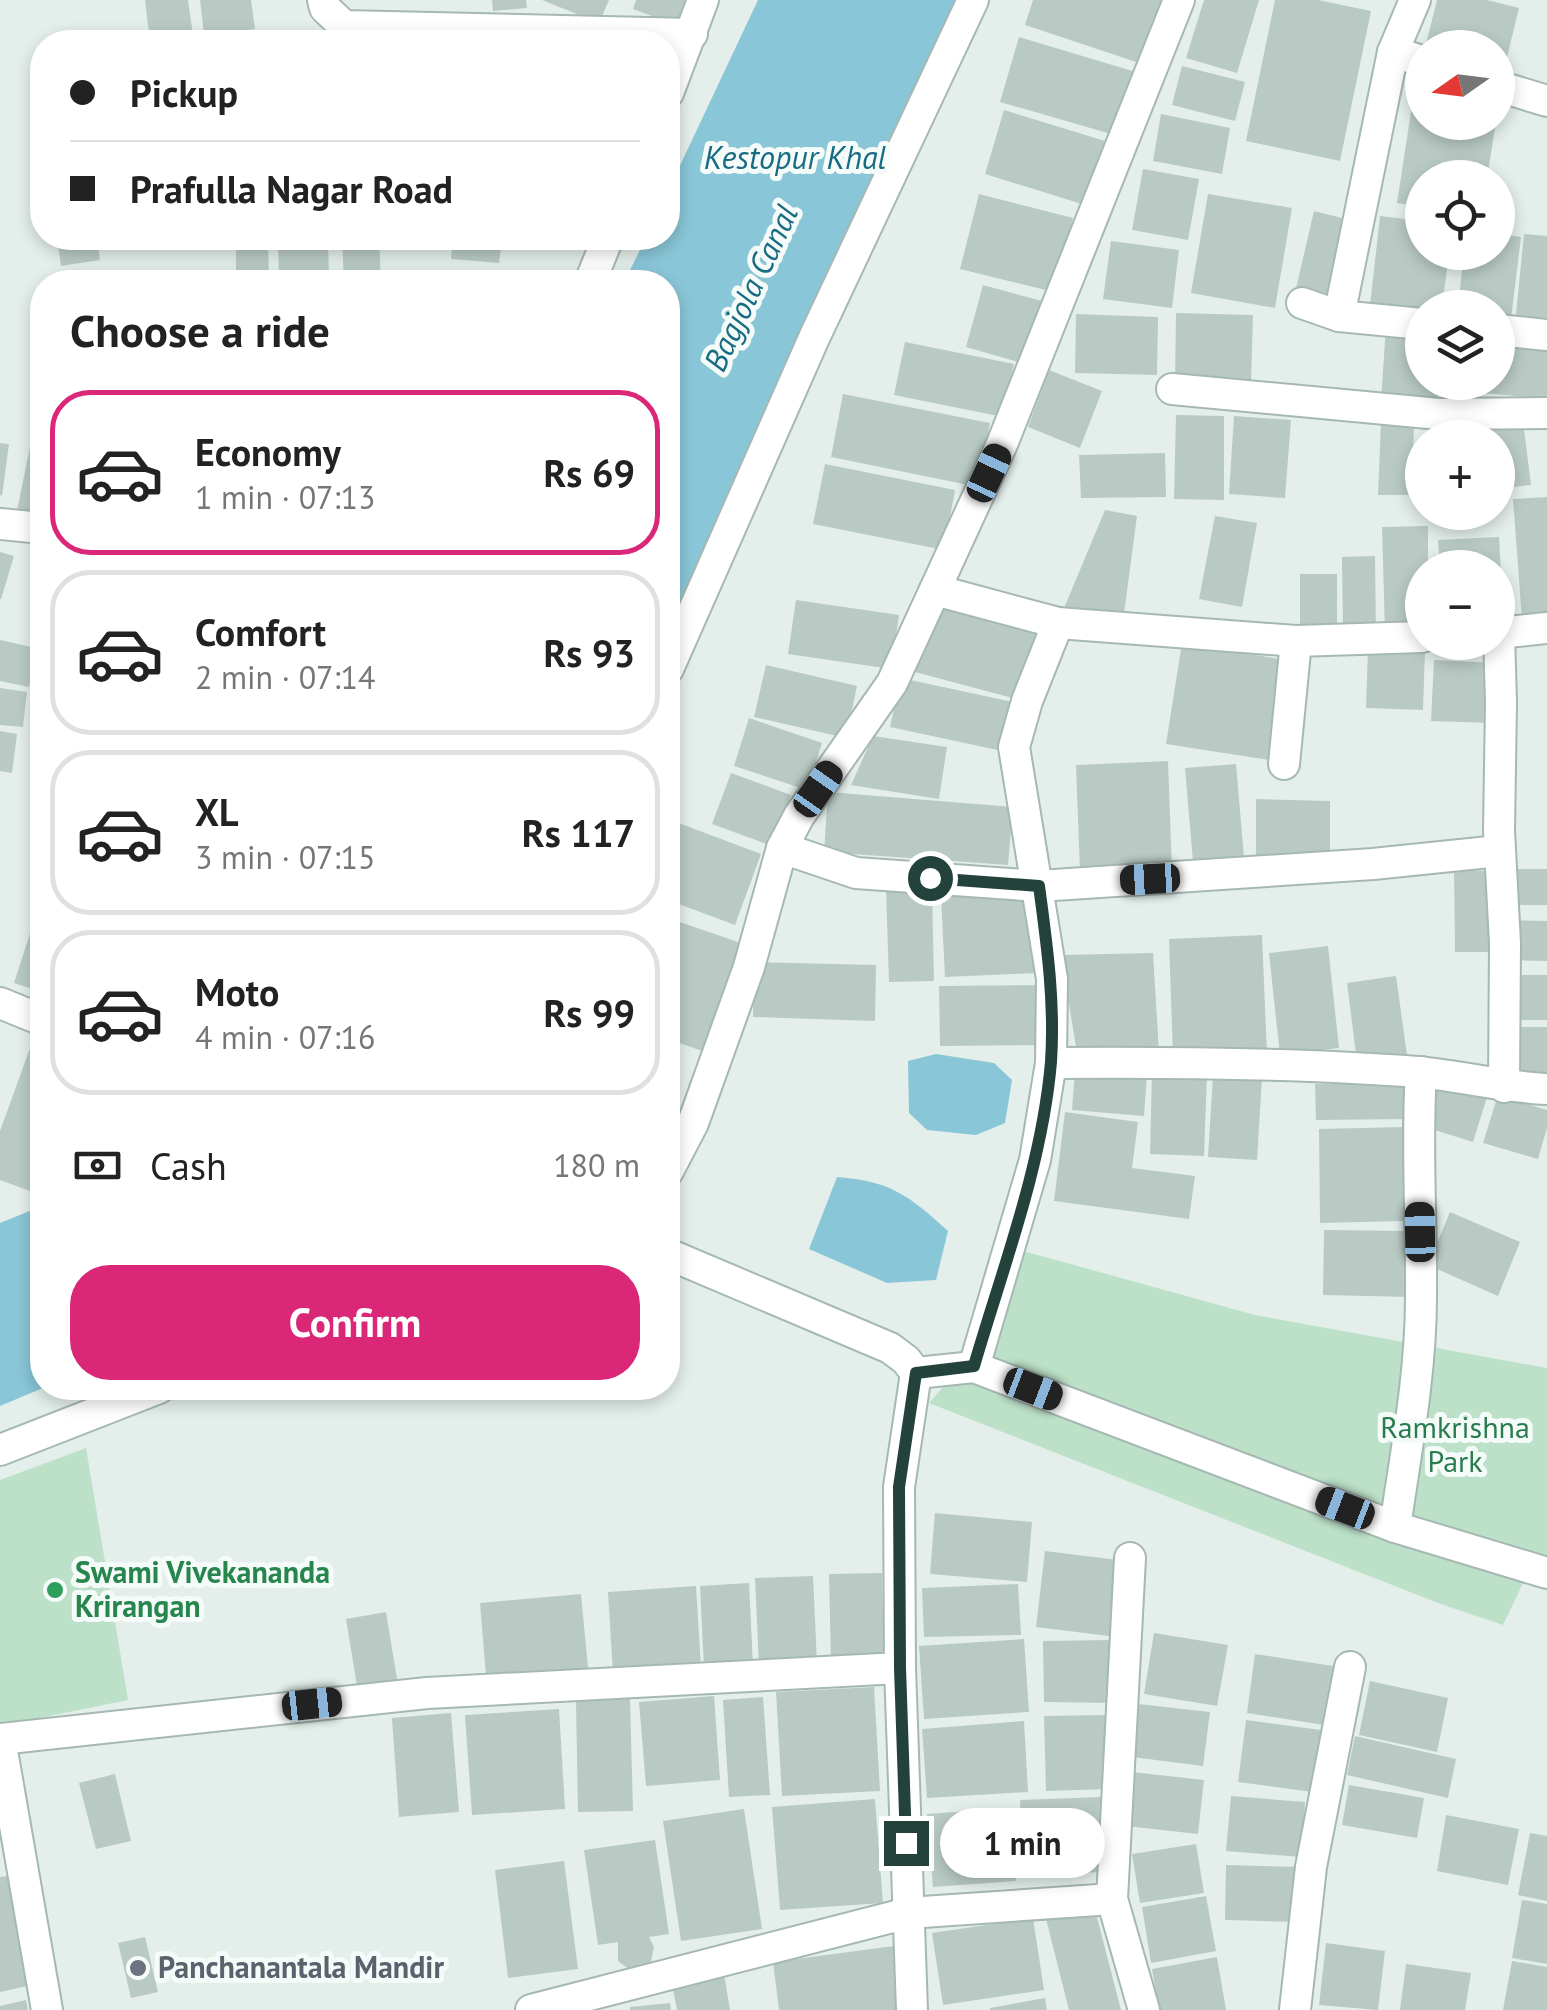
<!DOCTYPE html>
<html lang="en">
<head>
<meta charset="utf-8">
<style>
  body { margin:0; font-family:"PT Sans",sans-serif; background:#f6f6f6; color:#222; height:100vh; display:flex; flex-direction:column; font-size:38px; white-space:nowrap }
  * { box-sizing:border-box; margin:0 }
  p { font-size:32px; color:#767676 }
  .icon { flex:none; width:55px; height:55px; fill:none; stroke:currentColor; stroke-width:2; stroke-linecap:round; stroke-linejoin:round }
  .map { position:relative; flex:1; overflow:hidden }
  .drawer { position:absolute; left:30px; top:270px; width:650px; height:1130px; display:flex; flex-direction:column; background:#fff; border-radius:40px; box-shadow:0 5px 15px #0003 }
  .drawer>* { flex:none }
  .guide { position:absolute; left:30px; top:30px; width:650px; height:220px; border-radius:40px; box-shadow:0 5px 15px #0003; display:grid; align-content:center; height:220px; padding:0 40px; background:#fff }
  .needle { width:65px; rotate:256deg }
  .buttons { position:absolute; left:1405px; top:30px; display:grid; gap:20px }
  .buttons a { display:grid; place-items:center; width:110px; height:110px; border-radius:50%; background:#fff; box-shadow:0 5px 15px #0003; font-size:50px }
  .end { position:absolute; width:45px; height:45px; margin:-22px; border:12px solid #22423b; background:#fff; box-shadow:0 0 0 5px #fff }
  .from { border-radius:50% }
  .bubble { position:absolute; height:70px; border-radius:35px; background:#fff; box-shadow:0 5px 15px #0003; font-size:32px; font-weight:600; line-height:70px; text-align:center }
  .car { position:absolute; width:30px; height:60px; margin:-30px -15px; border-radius:12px; box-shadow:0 0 8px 2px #0007; background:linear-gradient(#222 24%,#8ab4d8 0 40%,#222 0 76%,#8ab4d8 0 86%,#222 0) }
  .guide b { display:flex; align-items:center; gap:35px; height:95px; font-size:38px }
  .guide b+b { border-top:2px solid #e0e0e0 }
  .guide i { width:25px; height:25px; background:#222 }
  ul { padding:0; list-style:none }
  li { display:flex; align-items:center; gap:30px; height:165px; margin:0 20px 15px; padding:0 20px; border:5px solid #e0e0e0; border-radius:40px }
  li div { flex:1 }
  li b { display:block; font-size:38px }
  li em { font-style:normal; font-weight:600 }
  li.selected { border-color:#db2777 }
  li>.icon { width:90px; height:90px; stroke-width:1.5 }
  h2 { padding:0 40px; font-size:45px; line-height:120px }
  .pay { display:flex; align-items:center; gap:25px; height:110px; padding:0 40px; font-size:38px }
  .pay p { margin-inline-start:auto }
  .primary-button { display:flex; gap:20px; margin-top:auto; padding:20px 40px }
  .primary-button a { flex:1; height:115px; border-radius:40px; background:#db2777; color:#fff; font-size:40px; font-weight:600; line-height:115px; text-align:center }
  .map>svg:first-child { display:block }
</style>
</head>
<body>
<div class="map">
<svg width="1547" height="2010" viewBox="0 0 1547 2010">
  <rect width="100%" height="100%" fill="#e4efeb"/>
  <!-- green -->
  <g fill="#bce1c8">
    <polygon points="1009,1247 1255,1315 1547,1368 1547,1572 1526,1577 1503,1625 1438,1603 929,1403 951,1378 993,1359"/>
    <polygon points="86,1448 128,1700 0,1726 0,1480"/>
  </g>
  <!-- water -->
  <g fill="#89c6d7">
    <polygon points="758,0 981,0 668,664 668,282 624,282 646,238 668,238 668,191"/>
    <polygon points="936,1054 994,1063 1012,1080 1005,1123 976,1135 927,1130 909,1113 908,1061"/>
    <path d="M837 1177C891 1181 909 1196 948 1231L936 1280 887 1283 809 1249Z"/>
    <polygon points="42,1206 43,1388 0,1406 0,1223"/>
  </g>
  <!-- building -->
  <g fill="#b9cac4">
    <polygon points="145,0 188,0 194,42 150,42"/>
    <polygon points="200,0 251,0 255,29 204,35"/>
    <polygon points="492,0 526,0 527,8 493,11"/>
    <polygon points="542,0 609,0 599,23"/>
    <polygon points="636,0 691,0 681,27 633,9"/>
    <polygon points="1033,0 1166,0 1145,65 1025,25"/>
    <polygon points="1204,0 1259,0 1237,73 1186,58"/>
    <polygon points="1275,0 1318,0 1371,11 1340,161 1246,141"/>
    <polygon points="1437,0 1487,0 1519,8 1502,78 1498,77 1498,48 1425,48"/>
    <polygon points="1019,37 1136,72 1118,136 1000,102"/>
    <polygon points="1182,66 1245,82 1235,121 1172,105"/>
    <polygon points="1415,86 1422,87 1422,122 1496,122 1487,178 1422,178 1422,207 1397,203"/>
    <polygon points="1004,110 1105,141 1085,205 985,174"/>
    <polygon points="1161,114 1230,128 1222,174 1153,161"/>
    <polygon points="1143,169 1199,179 1188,240 1132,230"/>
    <polygon points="979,194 1073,218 1054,292 960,269"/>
    <polygon points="1208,194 1292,208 1275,308 1191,293"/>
    <polygon points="1314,211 1354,221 1335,307 1294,297"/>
    <polygon points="1380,216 1422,221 1422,252 1449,252 1442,308 1422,308 1422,313 1370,306"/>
    <polygon points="1498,234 1521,237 1511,319 1498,317 1498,308 1458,308 1464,252 1498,252"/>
    <polygon points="1524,234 1547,236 1547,327 1515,324"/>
    <polygon points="57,238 97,238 100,260 61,266"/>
    <polygon points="236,238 268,238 269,282 236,282"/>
    <polygon points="278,238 328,238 329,282 279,282"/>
    <polygon points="342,238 379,238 381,282 344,282"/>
    <polygon points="453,238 502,238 499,263 451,259"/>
    <polygon points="1111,241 1179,250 1172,308 1103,299"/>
    <polygon points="150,276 151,282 116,282 116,280"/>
    <polygon points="983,285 1042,301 1025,364 966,347"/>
    <polygon points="1176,313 1253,315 1251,383 1175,381"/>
    <polygon points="1076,314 1158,317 1157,375 1075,373"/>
    <polygon points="1386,326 1422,328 1422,382 1439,382 1438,405 1381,401"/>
    <polygon points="1498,336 1547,341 1547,399 1483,393 1484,382 1498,382"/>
    <polygon points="905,342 1014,364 1003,417 894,395"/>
    <polygon points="1049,370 1102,391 1080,448 1028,427"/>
    <polygon points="843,394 990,423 978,487 831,457"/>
    <polygon points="1176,415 1224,416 1224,500 1174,499"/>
    <polygon points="1234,416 1291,420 1285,498 1229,494"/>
    <polygon points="1523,421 1531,485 1498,489 1498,438 1463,438 1462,428"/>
    <polygon points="35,422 42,423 42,516 17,511"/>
    <polygon points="1381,422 1414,423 1412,495 1378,495"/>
    <polygon points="0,443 9,444 2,496 0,495"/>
    <polygon points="1165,453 1166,497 1081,498 1079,455"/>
    <polygon points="825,464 955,490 944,550 813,524"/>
    <polygon points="1547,497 1547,617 1522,619 1513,499"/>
    <polygon points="1105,510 1137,516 1123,621 1062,613"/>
    <polygon points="1215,516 1257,523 1242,607 1199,599"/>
    <polygon points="1428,526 1428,568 1422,568 1422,632 1385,632 1382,527"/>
    <polygon points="1499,537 1502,593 1498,594 1498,568 1440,568 1438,540"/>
    <polygon points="0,552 14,556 1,599 0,599"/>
    <polygon points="1375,556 1376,636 1343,636 1342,557"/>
    <polygon points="1300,574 1337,574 1337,637 1300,636"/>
    <polygon points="796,600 899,615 891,669 788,654"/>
    <polygon points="932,604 1037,632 1020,700 915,672"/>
    <polygon points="0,640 36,648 29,687 0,681"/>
    <polygon points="1182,643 1285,660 1269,760 1166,744"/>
    <polygon points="1368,648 1425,651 1423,710 1366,708"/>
    <polygon points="1434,660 1496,663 1493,723 1431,721"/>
    <polygon points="766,665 857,686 846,738 754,717"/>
    <polygon points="901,678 1013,702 1002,751 890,727"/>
    <polygon points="0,688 27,692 23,727 0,725"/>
    <polygon points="749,718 822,743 807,790 734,766"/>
    <polygon points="0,731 17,734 12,773 0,771"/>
    <polygon points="873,736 947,747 939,799 851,785"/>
    <polygon points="41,751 42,751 42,803 30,800"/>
    <polygon points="1168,761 1172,869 1080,872 1076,765"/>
    <polygon points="1236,764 1245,869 1194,873 1185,768"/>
    <polygon points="731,773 791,795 772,846 712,824"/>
    <polygon points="828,792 1013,807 1008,865 824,852"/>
    <polygon points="1256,799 1330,801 1330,867 1256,866"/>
    <polygon points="668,819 761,854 735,925 668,900"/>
    <polygon points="1512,869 1547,869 1547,905 1511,905"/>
    <polygon points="1454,870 1498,871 1498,952 1455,952"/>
    <polygon points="886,889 932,889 934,981 889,982"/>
    <polygon points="1034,892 1038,973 945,977 941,897"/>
    <polygon points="668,918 741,943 705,1052 668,1039"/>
    <polygon points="1509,920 1547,921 1547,961 1509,960"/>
    <polygon points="34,921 42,923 42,992 14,983"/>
    <polygon points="1262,935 1267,1054 1173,1057 1169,939"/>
    <polygon points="1328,946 1339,1048 1280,1055 1269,953"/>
    <polygon points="1153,953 1159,1052 1077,1053 1061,955"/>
    <polygon points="754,962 876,965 875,1021 753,1017"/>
    <rect x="1513" y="975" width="34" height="45"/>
    <polygon points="1396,976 1407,1055 1357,1062 1347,983"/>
    <polygon points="1046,985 1047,1045 940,1046 939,986"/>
    <rect x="1513" y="1027" width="34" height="51"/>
    <polygon points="33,1040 42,1043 42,1156 30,1191 0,1180 0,1131"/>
    <polygon points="1075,1070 1147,1075 1144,1116 1072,1110"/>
    <polygon points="1152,1072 1207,1074 1204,1156 1150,1154"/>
    <polygon points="1213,1075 1262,1078 1257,1160 1208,1157"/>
    <polygon points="1441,1078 1488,1094 1473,1142 1425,1127"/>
    <polygon points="1408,1082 1408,1119 1316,1120 1315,1084"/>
    <polygon points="1498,1095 1547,1110 1547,1128 1538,1159 1483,1143"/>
    <polygon points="1065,1112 1138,1122 1132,1168 1195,1176 1189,1219 1054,1201"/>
    <polygon points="1404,1127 1406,1221 1320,1223 1319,1129"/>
    <polygon points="1450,1212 1520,1242 1498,1296 1428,1265"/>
    <polygon points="1324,1230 1412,1231 1411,1297 1323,1295"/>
    <polygon points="935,1513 1032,1522 1027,1582 930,1574"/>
    <polygon points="1045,1551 1126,1561 1117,1637 1036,1627"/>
    <polygon points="882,1573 884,1663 831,1664 829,1574"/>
    <polygon points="813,1576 817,1663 759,1666 755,1578"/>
    <polygon points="749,1583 753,1666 704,1668 700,1586"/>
    <polygon points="1018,1584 1021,1635 924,1637 922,1588"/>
    <polygon points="696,1586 701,1668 613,1673 608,1592"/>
    <polygon points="581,1594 589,1678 487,1687 480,1603"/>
    <polygon points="386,1612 399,1691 359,1698 346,1619"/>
    <polygon points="1154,1633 1228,1645 1217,1706 1144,1694"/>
    <polygon points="1024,1639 1029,1712 924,1719 919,1646"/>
    <polygon points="1112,1640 1113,1703 1044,1702 1043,1641"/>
    <polygon points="1255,1654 1333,1666 1324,1725 1247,1713"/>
    <polygon points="1370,1681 1448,1698 1437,1752 1359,1735"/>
    <polygon points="874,1687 880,1791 782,1796 776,1692"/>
    <polygon points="714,1696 720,1780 646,1786 639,1702"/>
    <polygon points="763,1697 770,1795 729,1797 723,1700"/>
    <polygon points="630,1699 633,1811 578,1812 576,1701"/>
    <polygon points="1138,1704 1210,1712 1203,1766 1132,1757"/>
    <polygon points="559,1709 565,1809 472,1815 465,1715"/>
    <polygon points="451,1713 459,1812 399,1817 392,1718"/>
    <polygon points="1107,1715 1110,1789 1046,1791 1044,1716"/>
    <polygon points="1246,1720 1321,1730 1312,1792 1238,1782"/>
    <polygon points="1024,1721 1028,1792 927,1798 922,1729"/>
    <polygon points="1355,1736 1456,1759 1448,1798 1347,1775"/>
    <polygon points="1132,1772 1204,1780 1198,1834 1126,1826"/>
    <polygon points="115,1774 131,1841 96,1849 79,1783"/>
    <polygon points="1349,1785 1424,1798 1417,1838 1342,1825"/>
    <polygon points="1231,1796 1305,1802 1301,1857 1226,1851"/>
    <polygon points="1102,1797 1105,1872 1023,1875 1020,1800"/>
    <polygon points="875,1799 883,1903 780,1910 772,1807"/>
    <polygon points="1011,1808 1016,1881 933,1887 927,1814"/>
    <polygon points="744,1809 762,1929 681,1941 663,1821"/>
    <polygon points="1446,1815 1519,1829 1508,1885 1437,1871"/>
    <polygon points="1530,1833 1547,1836 1547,1901 1518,1895"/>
    <polygon points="655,1840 669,1934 649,1937 654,1947 651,1962 646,1967 630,1970 618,1961 618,1942 598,1945 584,1850"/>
    <polygon points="1196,1844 1204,1893 1140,1903 1132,1854"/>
    <polygon points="564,1861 578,1969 508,1978 495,1870"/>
    <polygon points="1226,1865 1301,1867 1299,1922 1225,1920"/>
    <polygon points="7,1876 32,1985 0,1992 0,1877"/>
    <polygon points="1206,1896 1216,1951 1151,1963 1142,1907"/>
    <polygon points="1522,1900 1547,1904 1547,1964 1512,1958"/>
    <polygon points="1093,1902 1121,2010 1069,2010 1045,1915"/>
    <polygon points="1033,1918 1044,1990 943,2005 932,1933"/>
    <polygon points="145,1937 158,1992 131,1998 118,1943"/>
    <polygon points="1326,1943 1385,1951 1378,2010 1319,2005"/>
    <polygon points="894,1946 902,2010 779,2010 773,1962"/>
    <polygon points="1217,1957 1226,2010 1159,2010 1152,1969"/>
    <polygon points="1512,1961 1547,1967 1547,2010 1503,2010"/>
    <polygon points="1406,1964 1471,1973 1465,2010 1400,2010"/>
    <polygon points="724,1974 730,2010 677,2010 672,1984"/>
    <polygon points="1045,1998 1047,2010 990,2010 990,2008"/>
    <polygon points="26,2000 28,2010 0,2010 0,2006"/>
    <polygon points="670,2003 671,2010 630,2010 630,2007"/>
  </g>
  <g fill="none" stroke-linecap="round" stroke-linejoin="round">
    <defs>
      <g id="minor">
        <polyline points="323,0 325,8 344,26 692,34"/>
        <polyline points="1393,52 1422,61"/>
        <polyline points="1498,86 1547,101"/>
        <polyline points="668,93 703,0"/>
        <polyline points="590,282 608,238"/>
        <polyline points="1302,303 1339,316 1422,324"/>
        <polyline points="1339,316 1393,52 1415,0"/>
        <polyline points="1498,330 1547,335"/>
        <polyline points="1172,389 1439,414 1547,413"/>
        <polyline points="0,524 42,528"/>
        <polyline points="935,590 1058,623 1296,641 1422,637"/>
        <polyline points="1498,633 1547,628"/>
        <polyline points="1499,633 1501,703 1499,831 1505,943 1504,1087"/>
        <polyline points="668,669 814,338 973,0"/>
        <polyline points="1284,764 1296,641"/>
        <polyline points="782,848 856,873 1039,886 1373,864 1499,851"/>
        <polyline points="0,1003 42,1020"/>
        <path d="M1051 1063C1172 1062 1296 1063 1418 1072 1461 1076 1503 1087 1547 1089"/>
        <polyline points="668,1171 693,1123 749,967 782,848 799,816 892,683 1002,444 1179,0"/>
        <polyline points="668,1254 890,1348 906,1360 916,1373 899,1487 900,1668 912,2010"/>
        <polyline points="974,1367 1035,1160 1051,1063 1052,979 1014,747 1027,701 1058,623"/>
        <polyline points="916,1373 974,1367 1395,1527 1547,1573"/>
        <polyline points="0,1450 159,1388"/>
        <path d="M1395 1527C1406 1451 1421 1374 1421 1297 1422 1222 1416 1147 1421 1072"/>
        <polyline points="1130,1558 1112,1899 1144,2010"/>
        <polyline points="0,1739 427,1693 900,1668"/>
        <polyline points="0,1739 47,2010"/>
        <polyline points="531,2010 908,1913 1112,1899"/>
        <polyline points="1295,2010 1311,1867 1350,1667"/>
      </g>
    </defs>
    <!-- minor casing -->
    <use href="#minor" stroke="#a6b8b3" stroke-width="34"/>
    <!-- minor -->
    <use href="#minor" stroke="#fff" stroke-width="30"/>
  </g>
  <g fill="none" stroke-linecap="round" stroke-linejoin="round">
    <!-- route -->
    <path stroke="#22423b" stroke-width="12" d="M906 1843 900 1668 899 1487 916 1373 974 1366C1003 1267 1042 1166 1051 1062 1055 1002 1047 945 1039 886L930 878"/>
  </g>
  <!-- markers -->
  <circle fill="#2e9e5b" stroke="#f5fbf8" stroke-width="4" cx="55" cy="1590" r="10"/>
  <circle fill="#6b7280" stroke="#f5fbf8" stroke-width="4" cx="138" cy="1968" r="10"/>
  <g text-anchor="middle" stroke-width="10" stroke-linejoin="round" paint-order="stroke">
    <!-- park labels -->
    <g font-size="30" fill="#297c4e" stroke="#f5fbf8">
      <text x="1455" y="1438">Ramkrishna<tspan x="1455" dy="34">Park</tspan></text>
    </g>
    <!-- leisure labels -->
    <g font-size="30" font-weight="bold" fill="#27864d" stroke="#f5fbf8" text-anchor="start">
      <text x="75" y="1583">Swami Vivekananda<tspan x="75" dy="34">Krirangan</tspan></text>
    </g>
    <!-- worship labels -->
    <g font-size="30" font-weight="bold" fill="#5b616d" stroke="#f5fbf8" text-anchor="start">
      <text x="158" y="1978">Panchanantala Mandir</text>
    </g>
    <!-- water labels -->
    <g font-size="32" font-style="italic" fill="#176b83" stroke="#f5fbf8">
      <text x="795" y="169">Kestopur Khal</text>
      <text transform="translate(751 288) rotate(-65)" y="11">Bagjola Canal</text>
    </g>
  </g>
</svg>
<div class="buttons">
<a><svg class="needle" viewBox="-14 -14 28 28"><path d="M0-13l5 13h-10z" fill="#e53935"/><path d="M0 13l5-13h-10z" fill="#767676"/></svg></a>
<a><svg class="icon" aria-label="locate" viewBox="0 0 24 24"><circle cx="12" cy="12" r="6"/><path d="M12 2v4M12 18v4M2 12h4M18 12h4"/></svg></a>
<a><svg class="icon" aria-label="layers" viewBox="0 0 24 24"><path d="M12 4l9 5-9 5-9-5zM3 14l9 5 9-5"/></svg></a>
<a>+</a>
<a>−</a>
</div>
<i class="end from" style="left:930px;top:878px"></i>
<i class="end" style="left:906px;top:1843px"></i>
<div class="bubble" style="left:940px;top:1808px;width:165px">1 min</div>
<i class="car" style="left:989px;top:473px;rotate:25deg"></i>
<i class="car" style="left:818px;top:789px;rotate:35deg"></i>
<i class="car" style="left:1150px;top:879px;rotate:267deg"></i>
<i class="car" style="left:1420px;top:1232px;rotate:359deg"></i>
<i class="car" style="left:1033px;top:1389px;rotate:111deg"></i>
<i class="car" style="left:1345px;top:1508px;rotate:291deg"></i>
<i class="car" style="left:312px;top:1704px;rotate:84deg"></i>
<div class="guide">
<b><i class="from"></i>Pickup</b>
<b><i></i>Prafulla Nagar Road</b>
</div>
<section class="drawer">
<h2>Choose a ride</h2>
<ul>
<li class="selected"><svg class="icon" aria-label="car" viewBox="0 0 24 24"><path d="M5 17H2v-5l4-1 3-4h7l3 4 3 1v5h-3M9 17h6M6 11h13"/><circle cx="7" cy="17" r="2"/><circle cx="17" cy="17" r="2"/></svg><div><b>Economy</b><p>1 min · 07:13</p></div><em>Rs 69</em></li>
<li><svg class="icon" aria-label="car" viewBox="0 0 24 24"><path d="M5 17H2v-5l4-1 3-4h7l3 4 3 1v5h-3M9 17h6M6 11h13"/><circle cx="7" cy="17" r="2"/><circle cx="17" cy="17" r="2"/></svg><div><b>Comfort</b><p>2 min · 07:14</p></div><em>Rs 93</em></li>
<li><svg class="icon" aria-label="car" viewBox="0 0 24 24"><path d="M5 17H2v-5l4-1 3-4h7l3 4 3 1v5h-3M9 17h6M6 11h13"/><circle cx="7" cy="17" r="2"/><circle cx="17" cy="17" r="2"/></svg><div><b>XL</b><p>3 min · 07:15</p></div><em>Rs 117</em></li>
<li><svg class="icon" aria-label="car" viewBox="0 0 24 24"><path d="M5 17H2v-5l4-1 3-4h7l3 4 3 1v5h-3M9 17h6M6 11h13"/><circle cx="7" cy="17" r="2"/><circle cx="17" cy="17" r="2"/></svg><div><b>Moto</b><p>4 min · 07:16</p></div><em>Rs 99</em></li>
</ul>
<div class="pay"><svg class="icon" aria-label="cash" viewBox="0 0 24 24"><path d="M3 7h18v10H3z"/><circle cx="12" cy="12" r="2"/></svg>Cash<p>180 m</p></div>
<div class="primary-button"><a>Confirm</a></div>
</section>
</div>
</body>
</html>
